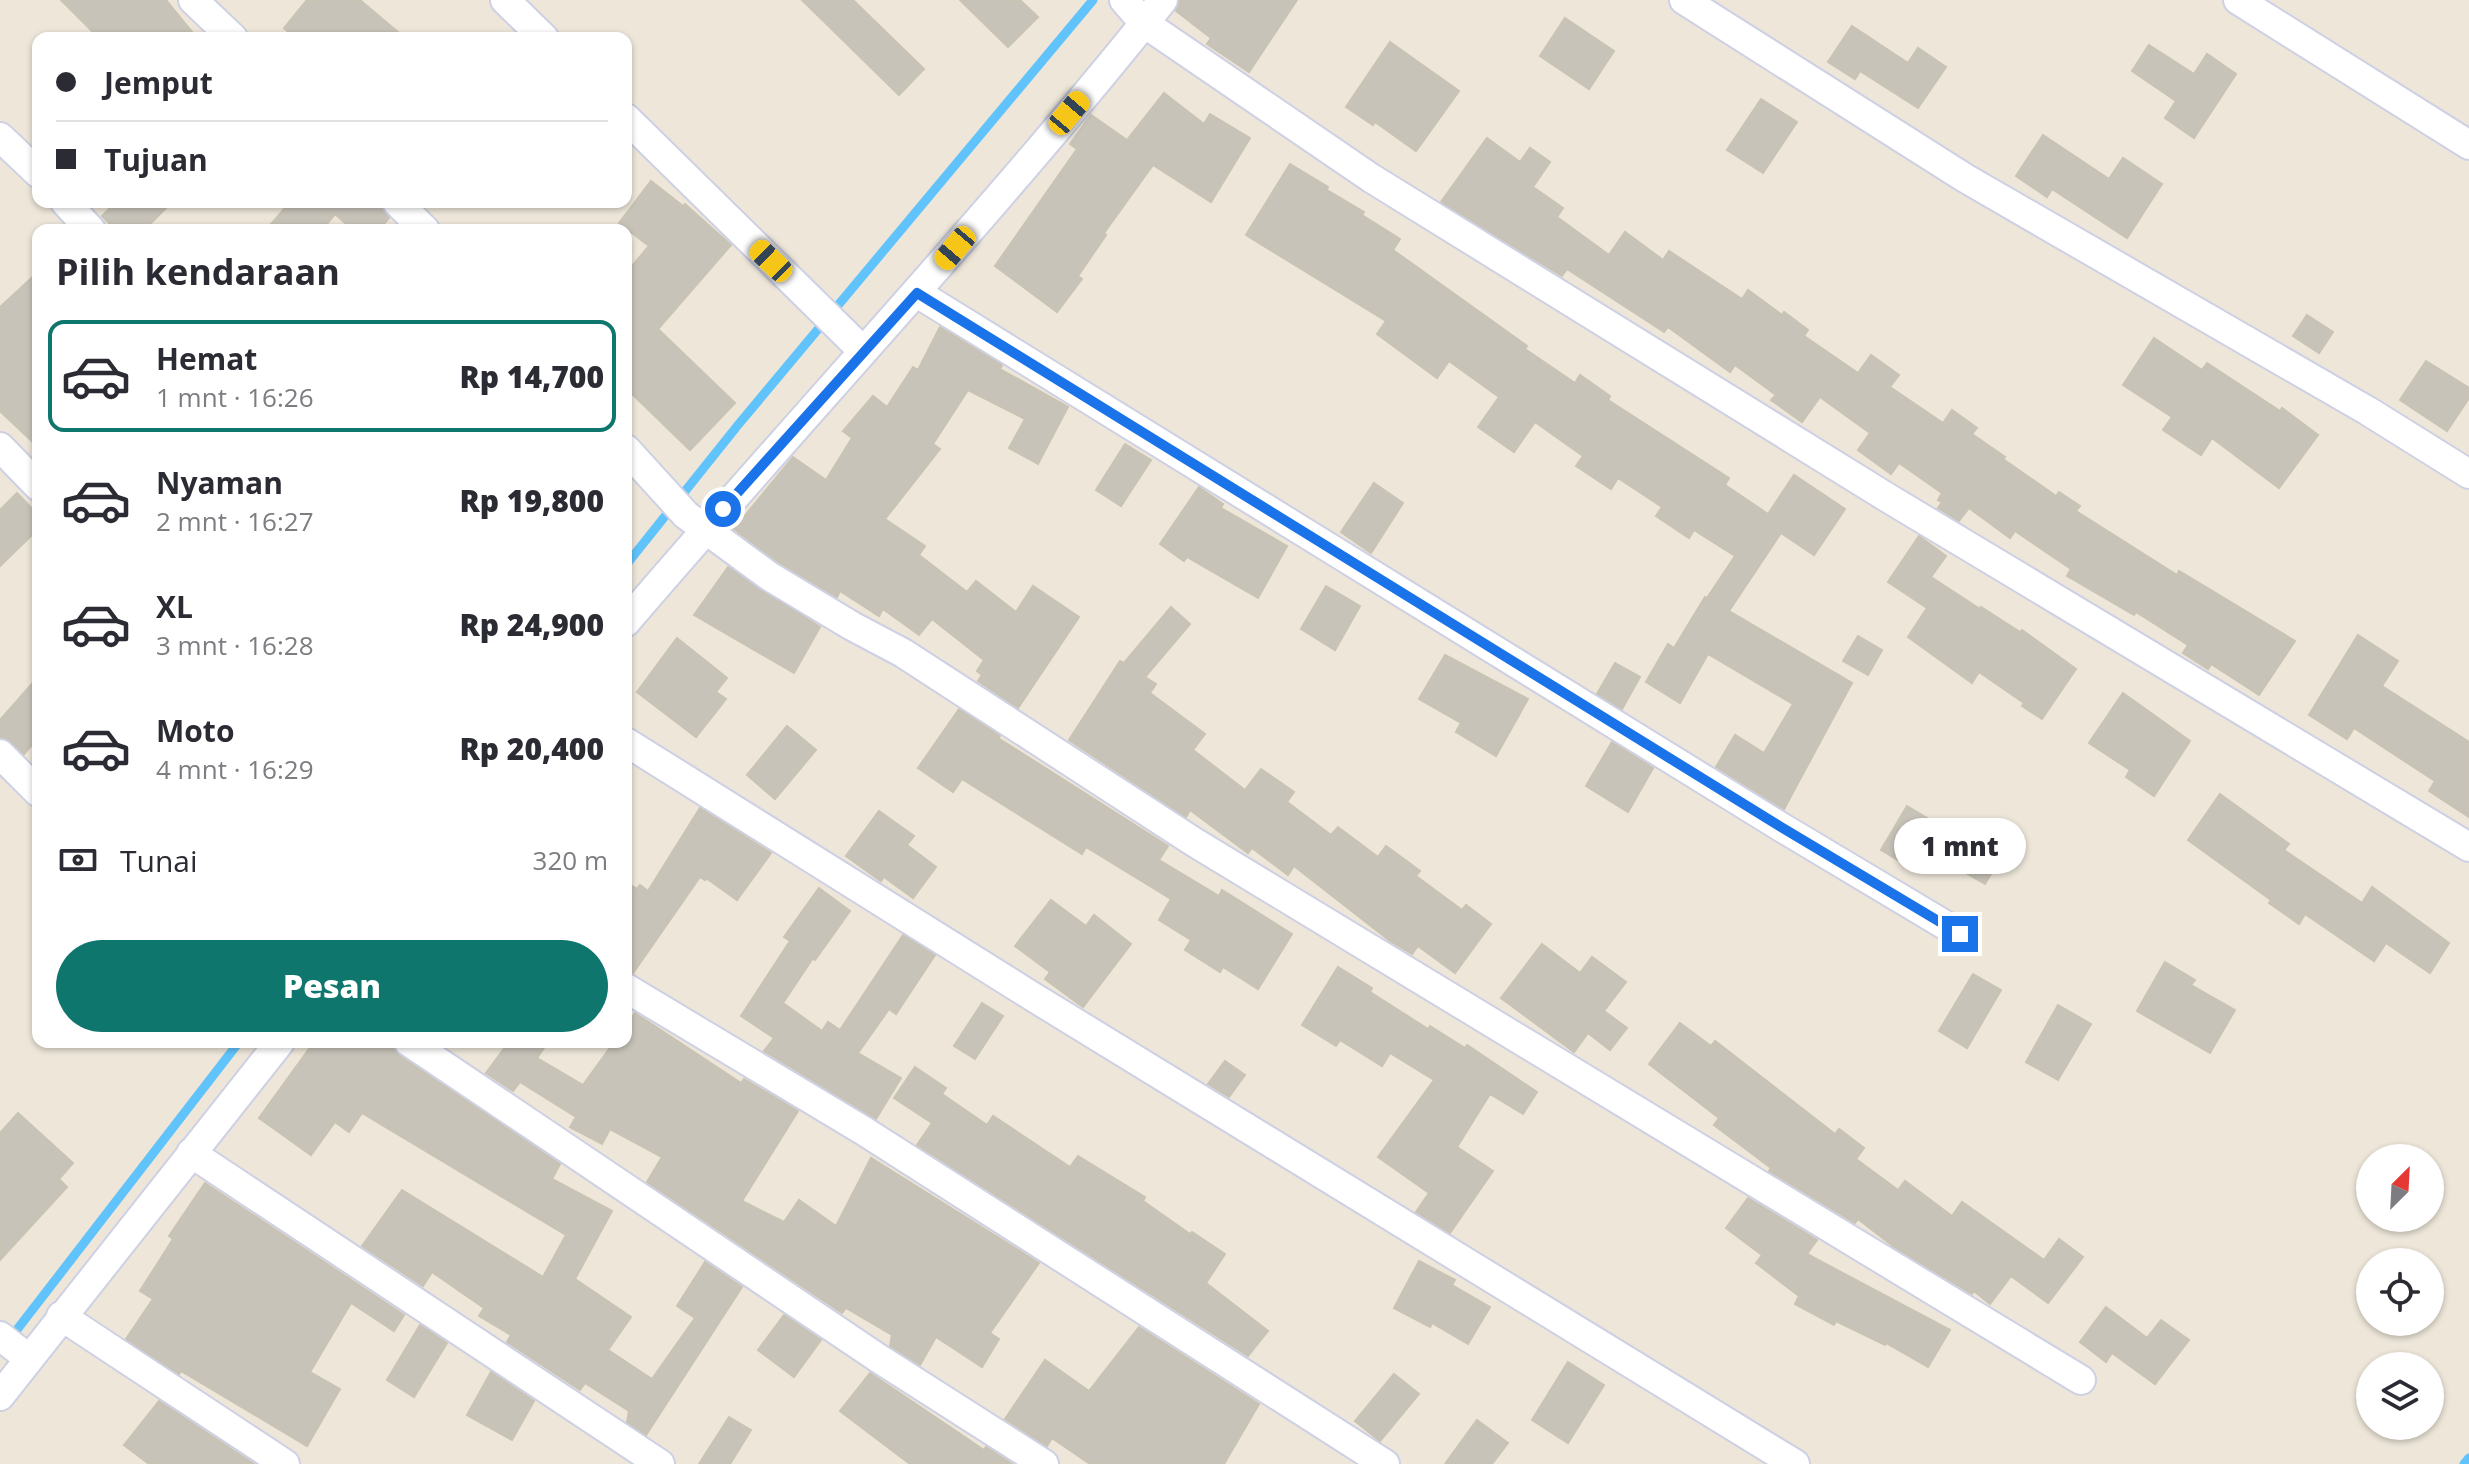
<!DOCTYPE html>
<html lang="id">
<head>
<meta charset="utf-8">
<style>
  body { margin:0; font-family:"Open Sans",sans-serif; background:#f7f7f7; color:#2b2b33; height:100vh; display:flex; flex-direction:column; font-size:30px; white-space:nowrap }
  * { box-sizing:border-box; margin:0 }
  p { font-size:26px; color:#7c7c81 }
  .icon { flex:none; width:44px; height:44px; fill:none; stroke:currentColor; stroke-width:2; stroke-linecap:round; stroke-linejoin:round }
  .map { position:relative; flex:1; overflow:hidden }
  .drawer { position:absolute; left:32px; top:224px; width:600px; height:824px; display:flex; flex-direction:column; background:#fff; border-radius:16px; box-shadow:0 2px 6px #0004 }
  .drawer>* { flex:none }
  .guide { position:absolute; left:32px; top:32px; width:600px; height:176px; border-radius:16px; box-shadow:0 2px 6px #0004; display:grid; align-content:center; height:176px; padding:0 24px; background:#fff }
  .needle { width:52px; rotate:24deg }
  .buttons { position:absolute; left:2356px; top:1144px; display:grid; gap:16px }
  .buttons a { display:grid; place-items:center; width:88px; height:88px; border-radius:50%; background:#fff; box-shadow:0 2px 6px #0004; font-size:40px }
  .end { position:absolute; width:36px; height:36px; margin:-18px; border:10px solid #1a73e8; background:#fff; box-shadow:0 0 0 4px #fff }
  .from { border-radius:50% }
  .bubble { position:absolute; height:56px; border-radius:28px; background:#fff; box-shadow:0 2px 6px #0004; font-size:26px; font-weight:800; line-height:56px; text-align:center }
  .car { position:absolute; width:24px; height:48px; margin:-24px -12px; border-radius:10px; box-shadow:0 0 6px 2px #0007; background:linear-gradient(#f5c518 24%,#345 0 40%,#f5c518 0 76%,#345 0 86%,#f5c518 0) }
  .guide b { display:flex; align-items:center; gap:28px; height:76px; font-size:30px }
  .guide b+b { border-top:2px solid #e1e1e2 }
  .guide i { width:20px; height:20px; background:#2b2b33 }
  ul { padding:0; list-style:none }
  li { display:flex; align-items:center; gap:24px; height:112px; margin:0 16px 12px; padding:0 8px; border:4px solid transparent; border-radius:16px }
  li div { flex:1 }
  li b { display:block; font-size:30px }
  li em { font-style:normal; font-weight:800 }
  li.current { border-color:#0f766e }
  li>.icon { width:72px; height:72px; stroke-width:1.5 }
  h2 { padding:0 24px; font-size:36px; line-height:96px }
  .pay { display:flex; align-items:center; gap:20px; height:88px; padding:0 24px; font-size:30px }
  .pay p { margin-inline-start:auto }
  .action { display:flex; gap:16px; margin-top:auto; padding:16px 24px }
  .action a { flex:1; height:92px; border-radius:48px; background:#0f766e; color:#fff; font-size:32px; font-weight:800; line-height:92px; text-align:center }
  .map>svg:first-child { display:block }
</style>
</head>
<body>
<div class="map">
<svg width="2469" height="1464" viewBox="0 0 2469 1464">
  <rect width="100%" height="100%" fill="#ede6d9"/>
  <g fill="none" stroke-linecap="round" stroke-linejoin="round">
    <!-- stream -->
    <g stroke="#60c3fb" stroke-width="9">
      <polyline points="626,565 738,425 1093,0"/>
      <polyline points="9,1340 239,1042"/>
      <polyline points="2464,1464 2469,1458"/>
    </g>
  </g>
  <!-- building -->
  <g fill="#c8c3b9" stroke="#c8c3b3" stroke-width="2">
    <polygon points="61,0 166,0 197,38 99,38"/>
    <polygon points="307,0 360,0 405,38 296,38 284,28"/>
    <polygon points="802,0 853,0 924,69 899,95"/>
    <polygon points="960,0 1020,0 1038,17 1008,47"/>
    <polygon points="1180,0 1297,0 1249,72 1207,44 1211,38 1176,11"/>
    <polygon points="1565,18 1614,51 1589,89 1540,56"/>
    <polygon points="1852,26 1908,63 1918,48 1946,67 1918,108 1860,71 1855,79 1828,62"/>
    <polygon points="1390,42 1459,91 1416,151 1375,122 1373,125 1346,107"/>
    <polygon points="2149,45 2194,74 2207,54 2236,74 2194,138 2165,118 2176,101 2132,71"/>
    <polygon points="1164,93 1204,124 1210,114 1250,138 1211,202 1153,165 1104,233 1106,235 1078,276 1082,279 1057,312 995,266 1077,149 1070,144 1091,115 1127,140"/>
    <polygon points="1761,99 1797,122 1763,173 1727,150"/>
    <polygon points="2043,135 2109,179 2123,158 2162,184 2127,238 2052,189 2047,197 2016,176"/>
    <polygon points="1487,138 1520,162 1530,148 1550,162 1533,187 1563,208 1557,217 1609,255 1625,232 1663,260 1669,251 1742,299 1748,290 1782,315 1784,312 1808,330 1804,336 1858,373 1871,355 1899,375 1890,387 1943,423 1952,410 1977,428 1972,434 2005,457 2003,459 2056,496 2059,492 2080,506 2076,511 2177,575 2179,571 2295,641 2259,695 2211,664 2208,669 2183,653 2188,645 2136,612 2134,615 2067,576 2071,569 2015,531 2010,538 1969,508 1959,521 1938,508 1942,502 1938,500 1942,493 1899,463 1891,474 1858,450 1870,433 1820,397 1802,422 1771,400 1776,395 1735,365 1730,372 1668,327 1664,332 1567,269 1562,276 1441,202"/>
    <polygon points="1290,164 1328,187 1327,190 1364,212 1362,215 1400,239 1393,250 1527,346 1525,349 1575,383 1580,375 1610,396 1608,400 1729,478 1725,485 1768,514 1794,475 1845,509 1814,555 1781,533 1729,611 1852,683 1784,809 1716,767 1735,735 1764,753 1793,704 1708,654 1680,703 1646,682 1668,644 1674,648 1705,597 1707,598 1735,556 1694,530 1689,538 1656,516 1662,507 1618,478 1611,489 1576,466 1583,456 1535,422 1514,452 1478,427 1499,397 1449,361 1437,378 1377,334 1386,321 1246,235"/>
    <polygon points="651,181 683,206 685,204 731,245 658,329 735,403 690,450 626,388 626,273 649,246 619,223"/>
    <polygon points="116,202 172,202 144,230 116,230 102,216"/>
    <polygon points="290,202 380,202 389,218 379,230 353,230 335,214 322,230 266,230"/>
    <polygon points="38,272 38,447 0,411 0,307"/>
    <polygon points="2307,315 2333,332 2319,353 2293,336"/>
    <polygon points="940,327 1002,365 1000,369 1068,407 1038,464 1009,448 1025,419 968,390 933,444 940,449 885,519 925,546 919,555 967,592 976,581 1016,612 1033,586 1079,617 1018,708 978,681 982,675 977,671 984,660 932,619 919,635 883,609 879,616 840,591 837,597 778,562 734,529 793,457 826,480 852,438 843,431 873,396 887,407 913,367 918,370"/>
    <polygon points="2154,338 2202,370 2207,363 2280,411 2282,408 2318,435 2279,488 2212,438 2201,455 2163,430 2172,417 2123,385"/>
    <polygon points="2426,361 2469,388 2469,398 2447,431 2400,400"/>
    <polygon points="1125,444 1151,460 1121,506 1096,490"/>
    <polygon points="1374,483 1403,503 1371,553 1341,532"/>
    <polygon points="1199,487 1223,504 1221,508 1287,546 1258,598 1187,557 1184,561 1160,544"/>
    <polygon points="17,493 38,515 38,529 0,566 0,510"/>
    <polygon points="1919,536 1946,556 1931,577 1980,609 1981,607 2020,632 2022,630 2076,669 2042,719 2022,706 2024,703 1979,672 1972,683 1908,637 1927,608 1888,582"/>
    <polygon points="728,567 820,627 794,673 694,615"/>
    <polygon points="1326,586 1360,606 1335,650 1301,629"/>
    <polygon points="1171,607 1190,624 1145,677 1156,684 1150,693 1205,734 1193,750 1245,790 1261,769 1294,792 1287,802 1331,835 1338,827 1378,857 1386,846 1420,871 1416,876 1462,910 1466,905 1491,924 1455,973 1418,946 1412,954 1390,941 1294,866 1288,875 1252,848 1248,853 1190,810 1186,817 1069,740 1120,661 1124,663"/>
    <polygon points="2358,635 2398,661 2382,686 2469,742 2469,817 2429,791 2435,781 2354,728 2347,739 2309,715"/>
    <polygon points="1858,636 1882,650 1868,675 1843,661"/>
    <polygon points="677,638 727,678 716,692 726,699 696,737 637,692"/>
    <polygon points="1445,655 1528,699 1496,756 1456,732 1461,723 1419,699"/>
    <polygon points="1615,663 1640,677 1622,709 1597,694"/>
    <polygon points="38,677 38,738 24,754 11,742 0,737 0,720"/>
    <polygon points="2123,693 2190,741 2154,796 2126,777 2130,770 2089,743"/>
    <polygon points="959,709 1000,736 998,738 1168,846 1159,860 1219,896 1222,890 1292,934 1258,989 1223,967 1220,972 1185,950 1191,940 1159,920 1171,899 1086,847 1082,854 962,779 953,792 918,768"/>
    <polygon points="787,726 816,750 775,799 747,775"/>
    <polygon points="1612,742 1653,768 1628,812 1586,786"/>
    <polygon points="2220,794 2289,844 2284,850 2362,903 2372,887 2449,943 2430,973 2386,943 2374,961 2305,914 2299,924 2269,903 2271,900 2188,840"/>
    <polygon points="1907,806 1964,840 1969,831 2004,852 1985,884 1929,852 1918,872 1881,850"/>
    <polygon points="700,808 771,853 737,900 706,878 705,880 700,877 633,973 626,971 626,882 637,889 640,885 648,891"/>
    <polygon points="879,811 914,836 907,845 936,867 913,898 884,877 881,881 846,856"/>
    <polygon points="819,888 850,911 815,960 813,958 783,1003 822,1031 828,1022 840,1030 903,935 935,955 896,1014 889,1009 858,1053 901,1078 876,1119 764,1051 774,1038 741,1016 790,941 784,937"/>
    <polygon points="1051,900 1086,926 1094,915 1131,944 1083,1007 1045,979 1050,972 1015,946"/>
    <polygon points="1542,944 1580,973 1592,957 1626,982 1604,1011 1627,1028 1610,1050 1588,1033 1574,1052 1501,998"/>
    <polygon points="2165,962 2195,980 2191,985 2235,1010 2210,1053 2137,1011"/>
    <polygon points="1338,967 1372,988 1370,992 1428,1029 1430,1026 1465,1048 1467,1045 1537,1092 1523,1114 1490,1094 1457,1147 1493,1171 1450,1233 1416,1212 1429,1193 1378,1157 1434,1080 1390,1053 1382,1066 1340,1040 1336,1046 1302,1025"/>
    <polygon points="1973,974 2001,990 1967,1048 1939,1031"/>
    <polygon points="982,1003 1003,1016 975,1059 954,1046"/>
    <polygon points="2058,1005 2091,1024 2058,1080 2026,1062"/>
    <polygon points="635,1013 741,1083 744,1079 798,1111 742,1201 784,1222 799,1200 836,1226 871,1158 1039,1263 990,1333 999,1339 982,1367 936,1337 920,1365 890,1346 892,1335 846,1308 842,1313 647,1182 662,1157 610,1129 602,1144 570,1127 576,1117 520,1082 513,1091 486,1073 509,1042 548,1042 537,1058 583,1085 614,1042 626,1042 626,1026"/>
    <polygon points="1680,1023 1711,1046 1715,1041 1835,1134 1839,1129 1864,1148 1856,1159 1898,1190 1905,1181 1952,1216 1962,1202 2044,1260 2059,1239 2083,1257 2048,1303 2011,1276 1990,1304 1974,1291 1972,1294 1894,1247 1858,1219 1855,1223 1769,1171 1771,1168 1714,1125 1719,1118 1649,1064"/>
    <polygon points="314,1042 392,1042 400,1056 560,1164 552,1179 612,1211 575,1279 631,1317 608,1350 652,1379 695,1318 677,1306 705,1262 742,1287 646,1435 627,1422 629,1411 585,1383 580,1390 507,1342 511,1335 479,1316 484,1308 432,1272 423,1286 362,1246 402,1190 543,1277 566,1235 362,1113 349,1132 335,1122 311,1155 259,1118"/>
    <polygon points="1225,1061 1245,1075 1229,1097 1208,1084"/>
    <polygon points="915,1067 946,1088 942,1094 987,1125 993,1116 1070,1167 1078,1156 1145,1197 1143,1201 1190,1234 1192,1232 1225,1254 1206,1283 1268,1331 1248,1356 917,1145 932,1123 894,1098"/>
    <polygon points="18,1113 73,1163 59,1179 67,1187 0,1260 0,1133"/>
    <polygon points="205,1183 404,1315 394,1331 351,1303 310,1372 340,1389 307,1446 181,1371 179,1374 126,1339 153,1299 140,1291 173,1239 169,1236"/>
    <polygon points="1748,1198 1817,1240 1807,1254 1950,1330 1928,1367 1886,1343 1885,1345 1836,1321 1834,1325 1795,1304 1799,1296 1756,1263 1762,1255 1726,1228"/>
    <polygon points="1419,1261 1455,1280 1452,1285 1490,1307 1468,1344 1432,1323 1430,1327 1394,1308"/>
    <polygon points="2106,1307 2147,1338 2161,1320 2189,1340 2155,1384 2112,1353 2106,1362 2080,1342"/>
    <polygon points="784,1315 821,1340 794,1377 758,1350"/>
    <polygon points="420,1325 447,1343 414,1397 387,1380"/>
    <polygon points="1139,1327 1259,1404 1224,1464 1090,1464 1052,1438 1047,1446 1005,1419 1045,1360 1089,1391"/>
    <polygon points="1568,1362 1604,1385 1568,1443 1532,1420"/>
    <polygon points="491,1372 534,1401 512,1440 467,1415"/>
    <polygon points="870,1373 984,1450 986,1447 1012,1464 910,1464 840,1411"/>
    <polygon points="1394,1374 1419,1394 1380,1441 1355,1421"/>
    <polygon points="159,1401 254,1464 149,1464 124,1445"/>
    <polygon points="729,1417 751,1430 730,1464 699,1464"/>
    <polygon points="1477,1420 1508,1443 1492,1464 1445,1464"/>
  </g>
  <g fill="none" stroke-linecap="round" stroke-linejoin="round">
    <defs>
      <g id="street">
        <polyline points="193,0 233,38"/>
        <polyline points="505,0 544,38"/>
        <polyline points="1124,0 1144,23 1371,178 1888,498 2469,847"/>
        <polyline points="1684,0 1965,178 2368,411 2469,474"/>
        <polyline points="2238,0 2469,145"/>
        <polyline points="626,118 863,351"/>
        <polyline points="0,137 38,173"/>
        <polyline points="65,202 91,230"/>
        <polyline points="397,202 425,230"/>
        <polyline points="917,293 1781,827 1960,934"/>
        <polyline points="0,447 38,486"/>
        <polyline points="626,449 686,515 769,576 852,626 903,653 1194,842 2081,1380"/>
        <path d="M626 622C804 414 992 214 1163 0"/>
        <polyline points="626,742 1030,995 1795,1464"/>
        <polyline points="0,754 38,792"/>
        <polyline points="626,988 864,1131 1385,1464"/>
        <polyline points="409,1042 878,1358 1044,1464"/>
        <polyline points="191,1153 660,1464"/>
        <polyline points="61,1316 285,1464"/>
        <polyline points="0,1336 28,1358"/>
        <polyline points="0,1396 280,1042"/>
      </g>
    </defs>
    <!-- street casing -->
    <use href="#street" stroke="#ced0e4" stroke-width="32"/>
    <!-- street -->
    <use href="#street" stroke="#fff" stroke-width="28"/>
  </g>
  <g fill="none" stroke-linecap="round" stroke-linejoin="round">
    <!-- route -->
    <polyline stroke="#1a73e8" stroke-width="10" points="723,509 917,293 1781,827 1960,934"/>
  </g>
</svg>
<div class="buttons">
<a><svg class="needle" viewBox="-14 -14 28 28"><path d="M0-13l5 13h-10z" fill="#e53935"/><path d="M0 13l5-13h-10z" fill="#7c7c81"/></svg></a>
<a><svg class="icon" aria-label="locate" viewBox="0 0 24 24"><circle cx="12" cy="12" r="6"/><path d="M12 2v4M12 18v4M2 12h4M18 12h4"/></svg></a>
<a><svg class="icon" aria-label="layers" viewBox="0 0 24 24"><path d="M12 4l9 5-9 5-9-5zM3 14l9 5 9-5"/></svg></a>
</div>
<i class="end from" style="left:723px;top:509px"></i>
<i class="end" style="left:1960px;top:934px"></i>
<div class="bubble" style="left:1894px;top:818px;width:132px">1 mnt</div>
<i class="car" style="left:1069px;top:113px;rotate:40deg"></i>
<i class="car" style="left:955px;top:248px;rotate:220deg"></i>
<i class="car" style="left:771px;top:261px;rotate:314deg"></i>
<div class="guide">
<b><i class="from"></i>Jemput</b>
<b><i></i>Tujuan</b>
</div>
<section class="drawer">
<h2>Pilih kendaraan</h2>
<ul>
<li class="current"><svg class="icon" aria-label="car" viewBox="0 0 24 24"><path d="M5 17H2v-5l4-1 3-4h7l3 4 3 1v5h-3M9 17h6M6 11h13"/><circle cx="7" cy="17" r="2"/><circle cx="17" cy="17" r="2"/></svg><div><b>Hemat</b><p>1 mnt · 16:26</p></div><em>Rp 14,700</em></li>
<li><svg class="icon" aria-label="car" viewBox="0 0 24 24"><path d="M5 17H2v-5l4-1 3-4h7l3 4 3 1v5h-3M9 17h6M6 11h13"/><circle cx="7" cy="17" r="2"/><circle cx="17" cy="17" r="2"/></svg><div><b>Nyaman</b><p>2 mnt · 16:27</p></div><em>Rp 19,800</em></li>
<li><svg class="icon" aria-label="car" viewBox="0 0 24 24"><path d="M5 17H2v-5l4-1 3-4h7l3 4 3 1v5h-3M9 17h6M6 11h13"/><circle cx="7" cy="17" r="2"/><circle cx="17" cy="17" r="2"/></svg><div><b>XL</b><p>3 mnt · 16:28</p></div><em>Rp 24,900</em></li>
<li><svg class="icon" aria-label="car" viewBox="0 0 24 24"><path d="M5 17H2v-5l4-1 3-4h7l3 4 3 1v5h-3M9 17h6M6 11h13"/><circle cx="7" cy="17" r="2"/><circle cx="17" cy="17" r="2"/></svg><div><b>Moto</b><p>4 mnt · 16:29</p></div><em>Rp 20,400</em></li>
</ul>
<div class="pay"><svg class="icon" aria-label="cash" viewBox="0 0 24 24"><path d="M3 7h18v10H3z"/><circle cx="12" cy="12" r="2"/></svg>Tunai<p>320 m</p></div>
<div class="action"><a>Pesan</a></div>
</section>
</div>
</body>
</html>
